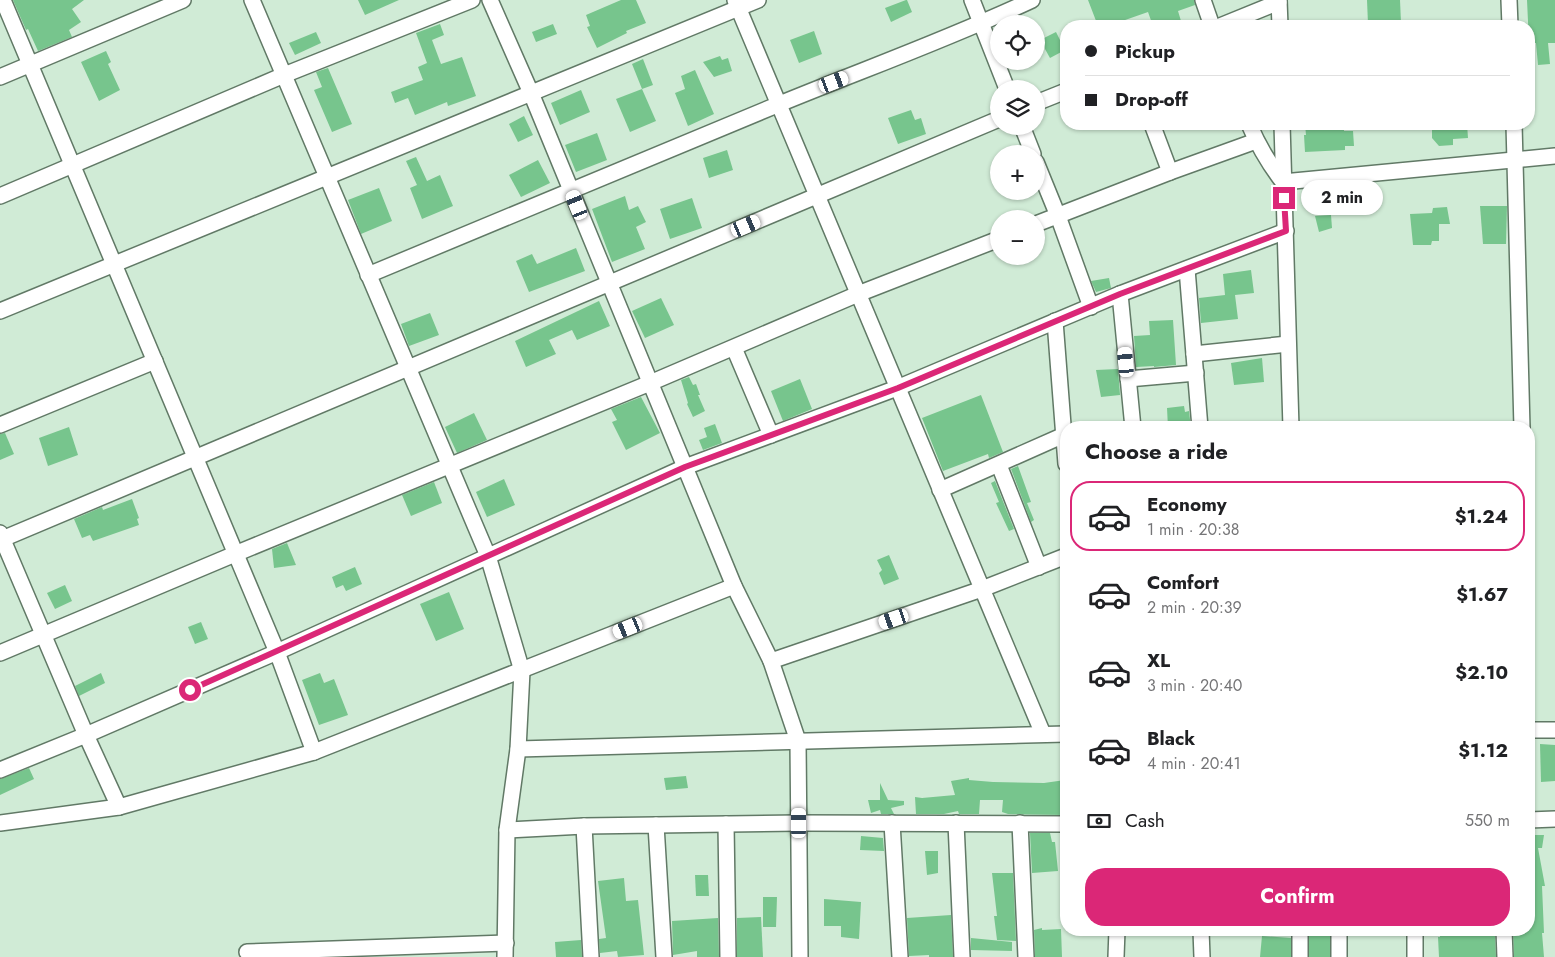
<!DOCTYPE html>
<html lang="en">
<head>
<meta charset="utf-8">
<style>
  body { margin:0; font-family:Jost,sans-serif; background:#f2f2f2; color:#202124; height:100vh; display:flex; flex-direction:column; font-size:19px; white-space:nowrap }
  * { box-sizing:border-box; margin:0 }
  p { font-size:16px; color:#757577 }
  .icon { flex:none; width:28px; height:28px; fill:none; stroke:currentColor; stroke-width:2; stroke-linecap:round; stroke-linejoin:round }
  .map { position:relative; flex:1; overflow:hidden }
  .side { position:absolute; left:1060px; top:421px; width:475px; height:515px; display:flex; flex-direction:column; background:#fff; border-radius:20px; box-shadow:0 1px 4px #0004 }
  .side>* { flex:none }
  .banner { position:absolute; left:1060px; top:20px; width:475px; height:110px; border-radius:20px; box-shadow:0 1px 4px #0004; display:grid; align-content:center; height:110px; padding:0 25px; background:#fff }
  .fabs { position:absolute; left:990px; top:15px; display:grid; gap:10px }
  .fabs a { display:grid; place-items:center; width:55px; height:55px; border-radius:50%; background:#fff; box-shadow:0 1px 4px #0004; font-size:25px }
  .end { position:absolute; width:22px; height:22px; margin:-11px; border:6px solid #db2777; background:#fff; box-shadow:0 0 0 2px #fff }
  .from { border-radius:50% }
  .bubble { position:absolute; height:35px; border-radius:18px; background:#fff; box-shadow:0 1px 4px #0004; font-size:16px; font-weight:700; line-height:35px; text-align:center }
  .car { position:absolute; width:15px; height:30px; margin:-15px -8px; border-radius:6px; box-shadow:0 0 4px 1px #0007; background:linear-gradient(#fff 24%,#345 0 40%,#fff 0 76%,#345 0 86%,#fff 0) }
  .banner b { display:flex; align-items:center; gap:18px; height:48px; font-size:19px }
  .banner b+b { border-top:1px solid #e0e0e0 }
  .banner i { width:12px; height:12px; background:#202124 }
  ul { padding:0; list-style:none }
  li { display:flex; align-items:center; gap:15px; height:70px; margin:0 10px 8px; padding:0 15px; border:2px solid transparent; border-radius:20px }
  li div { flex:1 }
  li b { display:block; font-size:19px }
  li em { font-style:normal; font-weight:700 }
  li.current { border-color:#db2777 }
  li>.icon { width:45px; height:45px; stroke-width:1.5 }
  h2 { padding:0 25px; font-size:22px; line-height:60px }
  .pay { display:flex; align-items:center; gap:12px; height:55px; padding:0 25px; font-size:19px }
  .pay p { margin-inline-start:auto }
  .button { display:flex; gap:10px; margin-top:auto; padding:10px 25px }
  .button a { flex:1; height:58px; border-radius:20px; background:#db2777; color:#fff; font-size:20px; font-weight:700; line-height:58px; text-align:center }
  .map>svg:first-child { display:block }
</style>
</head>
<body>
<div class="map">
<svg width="1555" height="957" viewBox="0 0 1555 957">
  <rect width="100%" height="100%" fill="#d0ebd6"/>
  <!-- building -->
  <g fill="#77c58d">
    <polygon points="13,0 84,0 72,9 81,22 69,30 72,37 38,51 28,29 26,30"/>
    <polygon points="358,0 399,0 365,15"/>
    <polygon points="621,0 636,0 646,23 626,31 627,33 597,48 587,27 590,26 586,15"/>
    <polygon points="906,0 907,0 912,12 891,22 885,8"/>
    <polygon points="1088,0 1194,0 1195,5 1178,11 1181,21 1165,26 1153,26 1148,12 1108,26 1098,26"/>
    <polygon points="1367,0 1400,0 1401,23 1368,24"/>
    <polygon points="1527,0 1555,0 1555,43 1548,43 1550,64 1538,65 1536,43 1529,43"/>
    <polygon points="440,24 444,35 432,40 441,64 462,57 476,96 448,106 447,102 415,115 408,98 395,103 391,92 423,80 418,67 427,63 416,33"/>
    <polygon points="553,24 557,34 536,42 532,32"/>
    <polygon points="814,31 822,54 799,63 790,40"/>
    <polygon points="316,32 321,43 295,55 289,43"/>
    <polygon points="1056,32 1065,50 1050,58 1040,40"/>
    <polygon points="106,51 111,62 108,64 120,90 99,101 81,62"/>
    <polygon points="720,56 722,60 728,58 732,71 714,77 703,62"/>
    <polygon points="643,59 653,85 642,89 632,64"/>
    <polygon points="328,68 352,124 332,132 314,90 322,87 316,72"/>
    <polygon points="695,70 714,114 688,126 675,93 685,89 681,76"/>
    <polygon points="642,89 656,121 630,132 616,99"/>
    <polygon points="581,90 590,112 560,125 551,103"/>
    <polygon points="911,110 915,120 921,118 926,134 898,144 888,118"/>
    <polygon points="524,116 533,135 518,142 509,124"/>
    <polygon points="1305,124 1344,124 1344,131 1353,131 1354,146 1345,146 1345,150 1305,152 1304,135 1306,135"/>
    <polygon points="1432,124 1467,124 1468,138 1453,139 1453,145 1439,146 1432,138"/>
    <polygon points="597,133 607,160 576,172 565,145"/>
    <polygon points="727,150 733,170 709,178 703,158"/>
    <polygon points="416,157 427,181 440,175 453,206 422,219 410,188 417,185 406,161"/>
    <polygon points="538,160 550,183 521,197 509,175"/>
    <polygon points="379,188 392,221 361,234 348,200"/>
    <polygon points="625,196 629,210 638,206 646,222 636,227 645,249 612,262 592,209"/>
    <polygon points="692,198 702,228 670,239 660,209"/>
    <polygon points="1480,206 1507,206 1506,244 1483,244"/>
    <polygon points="1447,207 1450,224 1439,224 1439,241 1432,241 1431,245 1413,245 1410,214 1432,213 1433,208"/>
    <polygon points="1331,215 1332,228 1319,232 1315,216"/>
    <polygon points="576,248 585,271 529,292 516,261 532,254 537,264"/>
    <polygon points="1251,270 1254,293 1235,295 1238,319 1201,323 1199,298 1225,295 1223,274"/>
    <polygon points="1109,278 1111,288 1096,292 1091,281"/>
    <polygon points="661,298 674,325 645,338 632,311"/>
    <polygon points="599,301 610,326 577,340 572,330 549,340 556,354 526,367 515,341"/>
    <polygon points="430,313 439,335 409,346 401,324"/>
    <polygon points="1173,320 1176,365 1154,367 1154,366 1136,367 1134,336 1150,335 1149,321"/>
    <polygon points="1262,358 1264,382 1234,385 1231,363"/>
    <polygon points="1118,369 1120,395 1101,397 1096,370"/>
    <polygon points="689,377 693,385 696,384 700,395 698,395 705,411 693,417 687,404 688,403 681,380"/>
    <polygon points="800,379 812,409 783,421 771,391"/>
    <polygon points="981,395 1003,452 989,458 988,454 943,471 922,418"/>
    <polygon points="641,397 660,433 626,450 612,422 617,420 611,409"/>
    <polygon points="1184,406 1185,412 1189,411 1191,428 1168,428 1167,408"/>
    <polygon points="474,413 487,440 457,453 445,427"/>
    <polygon points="715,424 722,443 703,450 699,440 707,437 704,428"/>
    <polygon points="69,427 78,455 48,466 39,438"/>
    <polygon points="5,433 14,454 0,460 0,434"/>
    <polygon points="1018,466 1031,502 1027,503 1034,520 1031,522 1011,469"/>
    <polygon points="504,479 515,505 487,517 476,492"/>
    <polygon points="995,481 1014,529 1009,531 996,503 999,502 991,483"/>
    <polygon points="434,482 442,503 411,516 402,495"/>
    <polygon points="132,499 139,518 137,519 139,525 93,541 90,535 82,538 74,519 102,507 103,510"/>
    <polygon points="287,543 296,565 274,568 272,549"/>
    <polygon points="889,555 899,579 884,585 879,573 882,570 877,560"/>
    <polygon points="355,567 362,584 346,591 343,585 336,588 332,577"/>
    <polygon points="65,585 72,601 55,609 47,593"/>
    <polygon points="449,592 464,629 436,641 420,604"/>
    <polygon points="201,622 208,639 195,644 188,627"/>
    <polygon points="101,673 105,683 79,696 75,686"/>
    <polygon points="320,673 324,683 334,679 348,715 319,725 302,680"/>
    <polygon points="1540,744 1555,745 1555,781 1541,782"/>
    <polygon points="29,768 34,779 0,795 0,779"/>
    <polygon points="686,776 688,788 666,790 664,778"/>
    <polygon points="969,778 969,780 993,782 1044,783 1065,780 1066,815 1008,814 1002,812 1003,800 980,800 979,814 959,814 958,811 944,814 916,814 915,797 922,798 955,795 951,781"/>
    <polygon points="880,783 888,800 904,801 904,805 891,808 894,814 881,814 880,810 871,813 868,800 880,800"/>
    <polygon points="1529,832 1534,832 1535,835 1544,835 1542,848 1538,848 1545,886 1542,886 1544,933 1542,933 1544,957 1514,957 1513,930 1529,930"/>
    <polygon points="1030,833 1050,833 1052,842 1055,842 1058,871 1032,873"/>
    <polygon points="861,836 883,838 884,851 860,850"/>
    <polygon points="925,851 938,851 938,873 927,875"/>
    <polygon points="992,873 1013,873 1016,941 997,940 994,916 997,916"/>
    <polygon points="695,875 708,875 709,896 696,896"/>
    <polygon points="624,878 626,901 638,900 644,955 618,957 617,951 600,953 599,939 606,938 598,881"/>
    <polygon points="763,897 777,897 776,927 763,927"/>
    <polygon points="824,899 861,902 859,939 841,937 841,926 824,926"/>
    <polygon points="951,915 953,957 929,957 929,955 909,956 907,918"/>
    <polygon points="761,917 763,957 737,957 737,918"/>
    <polygon points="718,918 719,957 697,957 697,951 673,955 672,921"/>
    <polygon points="1042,928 1042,930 1061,929 1062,957 1035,957 1034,930"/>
    <rect x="1309" y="930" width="21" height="27"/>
    <polygon points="1440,930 1470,930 1471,936 1495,935 1496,957 1439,957 1438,937 1440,937"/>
    <polygon points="1262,936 1291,938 1291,957 1260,957"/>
    <polygon points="971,938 1012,942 1012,951 971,950"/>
    <polygon points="581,940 582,957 556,957 555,942"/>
  </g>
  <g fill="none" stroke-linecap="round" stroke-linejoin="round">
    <defs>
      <g id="minor">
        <polyline points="252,0 488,556 522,671 518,749 507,830 505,957"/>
        <polyline points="490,0 531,93 734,586 771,661 798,741 800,957"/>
        <polyline points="735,0 1043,734"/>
        <polyline points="972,0 1007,89"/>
        <polyline points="1203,0 1212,26"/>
        <polyline points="1279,0 1280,26"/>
        <polyline points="1509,0 1510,26"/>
        <polyline points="1220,26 1279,2"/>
        <polyline points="0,77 183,0"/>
        <polyline points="1036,103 1066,91"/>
        <polyline points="1152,124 1170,172"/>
        <path d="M1249 124C1258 145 1269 164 1283 182L1555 156"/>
        <polyline points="1282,124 1291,428"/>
        <polyline points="1514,124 1522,428"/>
        <polyline points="1022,126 1033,154"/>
        <polyline points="1036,162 1058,216 1091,307"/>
        <polyline points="0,196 284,75 472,0"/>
        <polyline points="1036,224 1170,172 1256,141"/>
        <polyline points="1187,269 1200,428"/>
        <path d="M368 275C504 218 640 161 777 105 862 70 949 39 1032 0"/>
        <polyline points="1120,294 1133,428"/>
        <polyline points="0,311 758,0"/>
        <polyline points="1055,321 1066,464"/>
        <polyline points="734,348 771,435"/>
        <polyline points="1194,354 1288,344"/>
        <polyline points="1128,379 1196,373"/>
        <polyline points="0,425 155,361"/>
        <polyline points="999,465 1039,567"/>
        <polyline points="940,490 1064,435"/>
        <polyline points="0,533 86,735 119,807"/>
        <polyline points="0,540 999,119"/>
        <polyline points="0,653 235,554 650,383 858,294 999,239"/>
        <polyline points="771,661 982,589 1066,556"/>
        <polyline points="1529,730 1555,730"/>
        <polyline points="518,749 1066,734"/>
        <polyline points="314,752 734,586"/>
        <polyline points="0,770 86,735 277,652 685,467 897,388 1120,294 1286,231"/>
        <polyline points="1529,820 1555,819"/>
        <polyline points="0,823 119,807 314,752 277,652 3,0"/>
        <polyline points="892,823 900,957"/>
        <polyline points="956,823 962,957"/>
        <polyline points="1020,823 1026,957"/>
        <polyline points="726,824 728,957"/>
        <polyline points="656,825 799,823 1066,824"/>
        <polyline points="584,826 591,957"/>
        <polyline points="507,830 584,826 656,825 664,957"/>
        <polyline points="1201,930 1202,957"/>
        <polyline points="1300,930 1300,957"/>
        <polyline points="1415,930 1415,957"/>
        <polyline points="1504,930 1505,957"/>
        <polyline points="247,952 506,943"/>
        <polyline points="1116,957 1117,930"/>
        <polyline points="1339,957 1339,930"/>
      </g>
    </defs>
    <!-- minor casing -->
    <use href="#minor" stroke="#617966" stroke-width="18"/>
    <!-- minor -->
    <use href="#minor" stroke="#fff" stroke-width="15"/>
  </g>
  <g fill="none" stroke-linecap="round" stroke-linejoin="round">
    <!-- route -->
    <polyline stroke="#db2777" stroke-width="6" points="190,690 685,467 898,388 1120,294 1286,231 1284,198"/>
  </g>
</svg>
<div class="fabs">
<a><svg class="icon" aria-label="locate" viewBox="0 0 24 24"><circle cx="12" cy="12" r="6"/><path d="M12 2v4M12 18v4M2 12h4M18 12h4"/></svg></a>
<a><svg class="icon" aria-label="layers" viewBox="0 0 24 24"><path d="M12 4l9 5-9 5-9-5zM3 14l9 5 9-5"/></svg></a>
<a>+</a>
<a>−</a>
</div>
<i class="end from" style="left:190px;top:690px"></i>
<i class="end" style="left:1284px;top:198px"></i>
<div class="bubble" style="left:1301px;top:180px;width:82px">2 min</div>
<i class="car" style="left:834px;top:82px;rotate:69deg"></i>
<i class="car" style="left:577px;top:205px;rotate:338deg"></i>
<i class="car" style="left:746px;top:226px;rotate:67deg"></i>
<i class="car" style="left:1126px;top:362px;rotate:355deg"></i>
<i class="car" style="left:894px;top:619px;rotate:251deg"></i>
<i class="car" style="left:628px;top:628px;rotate:248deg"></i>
<i class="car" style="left:799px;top:823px;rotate:0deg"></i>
<div class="banner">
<b><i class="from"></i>Pickup</b>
<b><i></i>Drop-off</b>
</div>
<section class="side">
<h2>Choose a ride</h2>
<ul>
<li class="current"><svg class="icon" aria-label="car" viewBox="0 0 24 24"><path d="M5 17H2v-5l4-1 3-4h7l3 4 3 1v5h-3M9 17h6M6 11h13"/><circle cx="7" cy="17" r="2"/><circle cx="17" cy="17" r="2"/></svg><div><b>Economy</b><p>1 min · 20:38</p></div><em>$1.24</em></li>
<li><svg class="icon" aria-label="car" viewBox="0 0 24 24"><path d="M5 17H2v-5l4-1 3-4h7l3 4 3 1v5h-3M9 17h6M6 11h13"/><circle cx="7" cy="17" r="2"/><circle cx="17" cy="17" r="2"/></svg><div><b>Comfort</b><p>2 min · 20:39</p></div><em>$1.67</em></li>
<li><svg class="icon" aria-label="car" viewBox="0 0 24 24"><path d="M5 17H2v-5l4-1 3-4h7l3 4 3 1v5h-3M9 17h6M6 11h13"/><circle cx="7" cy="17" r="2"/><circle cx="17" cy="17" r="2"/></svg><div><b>XL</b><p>3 min · 20:40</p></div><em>$2.10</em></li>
<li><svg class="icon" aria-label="car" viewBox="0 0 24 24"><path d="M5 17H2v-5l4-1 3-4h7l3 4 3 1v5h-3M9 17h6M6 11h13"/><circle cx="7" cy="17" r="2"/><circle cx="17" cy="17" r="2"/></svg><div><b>Black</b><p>4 min · 20:41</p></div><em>$1.12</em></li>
</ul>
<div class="pay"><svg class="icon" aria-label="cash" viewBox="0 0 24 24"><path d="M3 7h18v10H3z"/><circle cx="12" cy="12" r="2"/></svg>Cash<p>550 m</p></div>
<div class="button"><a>Confirm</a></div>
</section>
</div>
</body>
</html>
